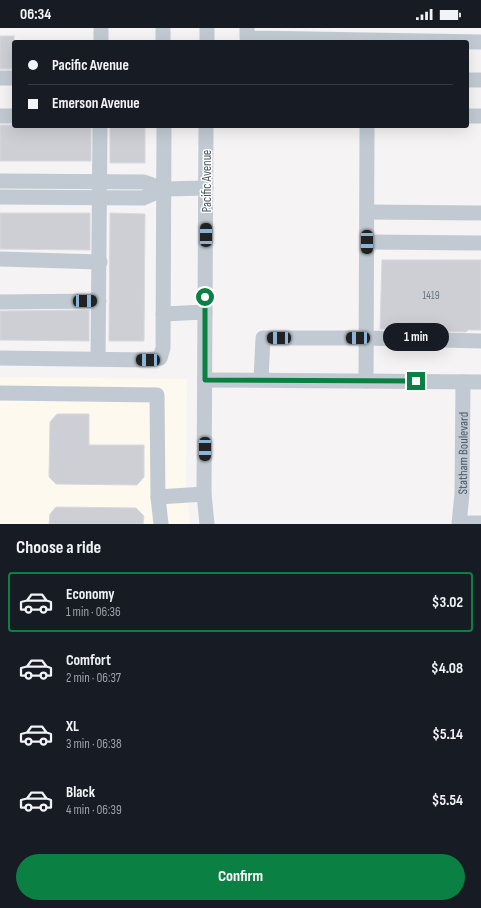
<!DOCTYPE html>
<html lang="en">
<head>
<meta charset="utf-8">
<style>
  body { margin:0; font-family:"Sofia Sans Condensed",sans-serif; background:#20242c; color:#f1f3f6; height:100vh; display:flex; flex-direction:column; font-size:15px; white-space:nowrap }
  * { box-sizing:border-box; margin:0 }
  p { font-size:13px; color:#9ea1a6 }
  .icon { flex:none; width:22px; height:22px; fill:none; stroke:currentColor; stroke-width:2; stroke-linecap:round; stroke-linejoin:round }
  .map { position:relative; height:496px; overflow:hidden }
  .panel { display:flex; flex-direction:column; background:#171b24; flex:1 }
  .panel>* { flex:none }
  .guide { position:absolute; left:12px; top:12px; width:457px; height:88px; border-radius:4px; box-shadow:0 4px 16px #0002; display:grid; align-content:center; height:88px; padding:0 16px; background:#171b24 }
  .end { position:absolute; width:18px; height:18px; margin:-9px; border:5px solid #0b8043; background:#fff; box-shadow:0 0 0 2px #fff }
  .from { border-radius:50% }
  .bubble { position:absolute; height:28px; border-radius:14px; background:#171b24; box-shadow:0 4px 16px #0002; font-size:13px; font-weight:700; line-height:28px; text-align:center }
  .car { position:absolute; width:12px; height:24px; margin:-12px -6px; border-radius:5px; box-shadow:0 0 3px 1px #0007; background:linear-gradient(#222 24%,#8ab4d8 0 40%,#222 0 76%,#8ab4d8 0 86%,#222 0) }
  .guide b { display:flex; align-items:center; gap:14px; height:38px; font-size:15px }
  .guide b+b { border-top:1px solid #363941 }
  .guide i { width:10px; height:10px; background:#f1f3f6 }
  ul { padding:0; list-style:none }
  li { display:flex; align-items:center; gap:12px; height:60px; margin:0 8px 6px; padding:0 8px; border:2px solid transparent; border-radius:4px }
  li div { flex:1 }
  li b { display:block; font-size:15px }
  li em { font-style:normal; font-weight:700 }
  li.active { border-color:#0b8043 }
  li>.icon { width:36px; height:36px; stroke-width:1.5 }
  h2 { padding:0 16px; font-size:18px; line-height:48px }
  .primary-button { display:flex; gap:8px; margin-top:auto; padding:8px 16px }
  .primary-button a { flex:1; height:46px; border-radius:24px; background:#0b8043; color:#fff; font-size:16px; font-weight:700; line-height:46px; text-align:center }
  .status { display:flex; justify-content:space-between; align-items:center; height:28px; padding:0 20px; background:#171b24; direction:ltr }
  .status svg { height:11px; fill:currentColor }
  .map>svg:first-child { display:block }
</style>
</head>
<body>
<div class="status"><b>06:34</b><svg viewBox="0 0 49 12"><path d="M0 12V9h3v3zM5 12V6h3v6zM10 12V3h3v9zM15 12V0h3v12zM26 1h20v11H26zM47 4h2v5h-2z"/></svg></div>
<div class="map">
<svg width="481" height="496" viewBox="0 0 481 496">
  <rect width="100%" height="100%" fill="#f5f3f3"/>
  <!-- commercial -->
  <polygon fill="#fdf9ef" points="0,349 187,351 186,455 190,496 0,496"/>
  <!-- building -->
  <g fill="#cdcfd5" stroke="#d7d9de">
    <rect x="0" y="8" width="14" height="33"/>
    <polygon points="0,97 91,98 91,133 0,133"/>
    <rect x="110" y="98" width="35" height="37"/>
    <polygon points="0,185 90,185 90,222 0,221"/>
    <polygon points="110,185 145,186 144,313 109,313"/>
    <polygon points="382,232 481,232 481,302 468,302 466,304 380,301"/>
    <polygon points="89,282 89,313 0,312 0,283"/>
    <polygon points="57,386 89,386 89,417 144,417 144,449 137,457 56,456 49,449 50,394"/>
    <polygon points="56,479 136,480 144,488 143,496 49,496 50,486"/>
  </g>
  <g fill="none" stroke-linecap="round" stroke-linejoin="round">
    <!-- minor -->
    <g stroke="#c1cad2" stroke-width="15">
      <polyline points="101,0 101,14"/>
      <polyline points="163,0 163,14"/>
      <polyline points="247,0 247,10 481,14"/>
      <polyline points="207,14 207,0"/>
      <polyline points="0,50 14,50"/>
      <polyline points="467,52 481,52"/>
      <polyline points="0,88 14,88"/>
      <polyline points="467,88 481,88"/>
      <polyline points="206,98 204,466 207,496"/>
      <polyline points="0,153 144,154 164,161 206,160"/>
      <polyline points="0,169 143,170 164,161"/>
      <polyline points="367,184 481,185"/>
      <polyline points="367,214 481,215"/>
      <polyline points="0,231 100,234"/>
      <polyline points="0,274 99,273"/>
      <polyline points="163,286 205,284"/>
      <polyline points="0,330 148,332 160,330 163,320 164,98"/>
      <polyline points="98,331 100,98"/>
      <polyline points="205,352 481,354"/>
      <polyline points="261,352 263,310 367,310 481,313"/>
      <polyline points="366,353 367,98"/>
      <polyline points="0,365 157,367 158,469 204,466"/>
      <polyline points="158,469 161,496"/>
      <polyline points="460,495 481,495"/>
      <path id="s1" d="M459 496 462 466 463 354"/>
    </g>
  </g>
  <g fill="none" stroke-linecap="round" stroke-linejoin="round">
    <!-- route -->
    <polyline stroke="#0b8043" stroke-width="5" points="205,269 205,352 416,353"/>
  </g>
  <g text-anchor="middle" stroke-width="3" stroke-linejoin="round" paint-order="stroke">
    <!-- number labels -->
    <g font-size="11" fill="#6b747e">
      <text x="431" y="271">1419</text>
    </g>
    <!-- street labels -->
    <g font-size="13" fill="#4a5661" stroke="#fff">
      <text transform="translate(206 153) rotate(-90)" y="5">Pacific Avenue</text>
      <text dy="5" stroke="none"><textPath href="#s1" startOffset="71">Statham Boulevard</textPath></text>
    </g>
  </g>
</svg>
<i class="end from" style="left:205px;top:269px"></i>
<i class="end" style="left:416px;top:353px"></i>
<div class="bubble" style="left:383px;top:295px;width:66px">1 min</div>
<i class="car" style="left:206px;top:207px;rotate:0deg"></i>
<i class="car" style="left:367px;top:214px;rotate:180deg"></i>
<i class="car" style="left:85px;top:273px;rotate:89deg"></i>
<i class="car" style="left:279px;top:310px;rotate:270deg"></i>
<i class="car" style="left:358px;top:310px;rotate:270deg"></i>
<i class="car" style="left:148px;top:332px;rotate:271deg"></i>
<i class="car" style="left:205px;top:421px;rotate:180deg"></i>
<div class="guide">
<b><i class="from"></i>Pacific Avenue</b>
<b><i></i>Emerson Avenue</b>
</div>
</div>
<section class="panel">
<h2>Choose a ride</h2>
<ul>
<li class="active"><svg class="icon" aria-label="car" viewBox="0 0 24 24"><path d="M5 17H2v-5l4-1 3-4h7l3 4 3 1v5h-3M9 17h6M6 11h13"/><circle cx="7" cy="17" r="2"/><circle cx="17" cy="17" r="2"/></svg><div><b>Economy</b><p>1 min · 06:36</p></div><em>$3.02</em></li>
<li><svg class="icon" aria-label="car" viewBox="0 0 24 24"><path d="M5 17H2v-5l4-1 3-4h7l3 4 3 1v5h-3M9 17h6M6 11h13"/><circle cx="7" cy="17" r="2"/><circle cx="17" cy="17" r="2"/></svg><div><b>Comfort</b><p>2 min · 06:37</p></div><em>$4.08</em></li>
<li><svg class="icon" aria-label="car" viewBox="0 0 24 24"><path d="M5 17H2v-5l4-1 3-4h7l3 4 3 1v5h-3M9 17h6M6 11h13"/><circle cx="7" cy="17" r="2"/><circle cx="17" cy="17" r="2"/></svg><div><b>XL</b><p>3 min · 06:38</p></div><em>$5.14</em></li>
<li><svg class="icon" aria-label="car" viewBox="0 0 24 24"><path d="M5 17H2v-5l4-1 3-4h7l3 4 3 1v5h-3M9 17h6M6 11h13"/><circle cx="7" cy="17" r="2"/><circle cx="17" cy="17" r="2"/></svg><div><b>Black</b><p>4 min · 06:39</p></div><em>$5.54</em></li>
</ul>
<div class="primary-button"><a>Confirm</a></div>
</section>
</body>
</html>
